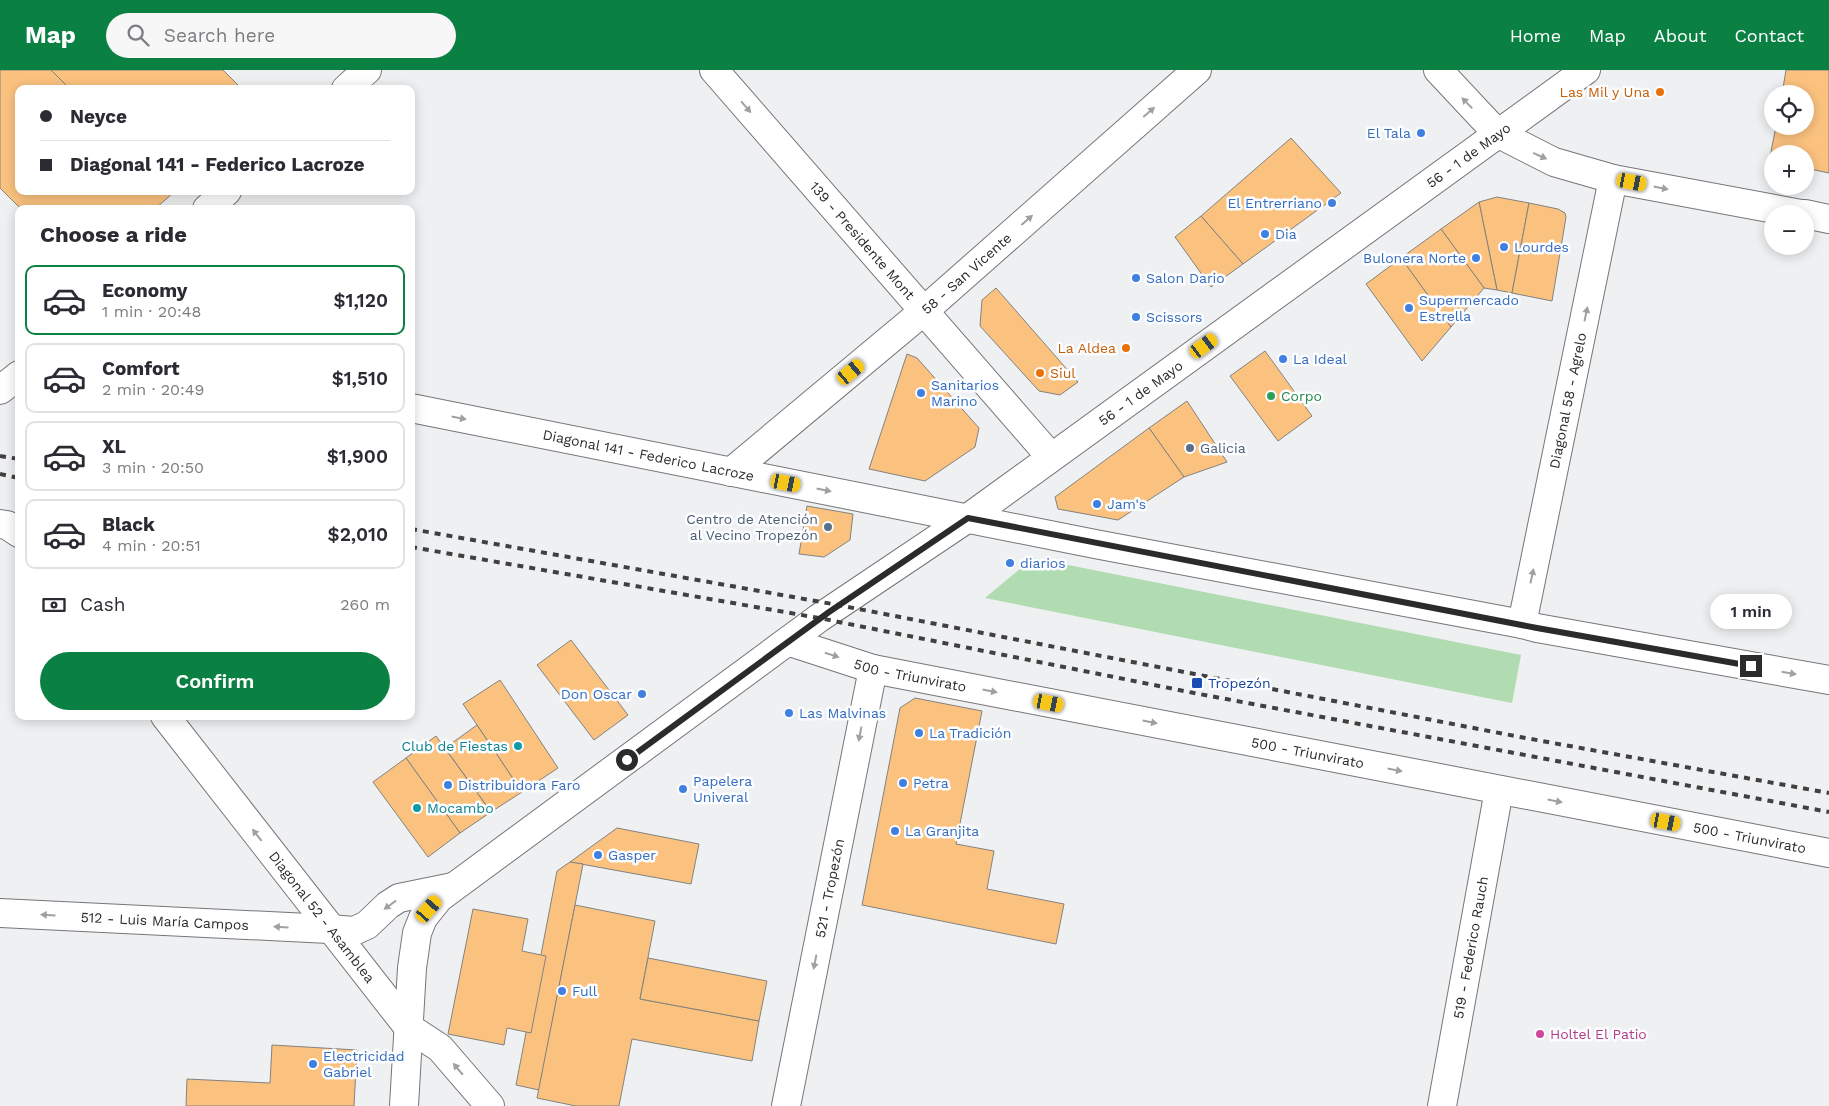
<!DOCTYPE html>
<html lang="en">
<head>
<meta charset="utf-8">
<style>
  body { margin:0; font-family:"Work Sans",sans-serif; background:#f7f7f7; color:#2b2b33; height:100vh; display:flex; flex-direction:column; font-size:19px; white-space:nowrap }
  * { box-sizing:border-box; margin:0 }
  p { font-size:16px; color:#7c7c81 }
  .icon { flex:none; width:28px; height:28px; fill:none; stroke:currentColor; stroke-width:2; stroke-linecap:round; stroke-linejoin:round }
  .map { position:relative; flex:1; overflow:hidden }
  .side { position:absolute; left:15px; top:135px; width:400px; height:515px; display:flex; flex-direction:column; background:#fff; border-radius:10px; box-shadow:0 2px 12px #0003 }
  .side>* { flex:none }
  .top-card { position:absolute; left:15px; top:15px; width:400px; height:110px; border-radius:10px; box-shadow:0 2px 12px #0003; display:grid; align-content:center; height:110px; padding:0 25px; background:#fff }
  .tools { position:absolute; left:1764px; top:15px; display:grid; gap:10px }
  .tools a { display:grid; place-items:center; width:50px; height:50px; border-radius:50%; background:#fff; box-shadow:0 2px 12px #0003; font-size:25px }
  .end { position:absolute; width:22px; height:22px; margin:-11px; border:6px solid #2b2b2c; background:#fff; box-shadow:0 0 0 2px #fff }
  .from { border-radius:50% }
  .bubble { position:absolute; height:35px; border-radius:18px; background:#fff; box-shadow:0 2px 12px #0003; font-size:16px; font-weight:600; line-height:35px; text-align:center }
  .car { position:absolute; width:15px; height:30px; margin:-15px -8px; border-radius:6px; box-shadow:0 0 4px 1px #0007; background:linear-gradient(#f5c518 24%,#345 0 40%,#f5c518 0 76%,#345 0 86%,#f5c518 0) }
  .top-card b { display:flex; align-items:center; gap:18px; height:48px; font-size:19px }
  .top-card b+b { border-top:1px solid #e1e1e2 }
  .top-card i { width:12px; height:12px; background:#2b2b33 }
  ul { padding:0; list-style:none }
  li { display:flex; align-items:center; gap:15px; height:70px; margin:0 10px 8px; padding:0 15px; border:2px solid #e1e1e2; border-radius:10px }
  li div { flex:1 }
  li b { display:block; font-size:19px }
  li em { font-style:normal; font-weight:600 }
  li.on { border-color:#0b8043 }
  li>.icon { width:45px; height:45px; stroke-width:1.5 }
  h2 { padding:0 25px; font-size:22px; line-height:60px }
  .pay { display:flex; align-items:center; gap:12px; height:55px; padding:0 25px; font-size:19px }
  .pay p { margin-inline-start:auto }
  .action { display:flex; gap:10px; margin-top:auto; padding:10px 25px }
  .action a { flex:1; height:58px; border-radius:30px; background:#0b8043; color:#fff; font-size:20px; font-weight:600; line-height:58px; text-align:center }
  header { display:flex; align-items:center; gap:30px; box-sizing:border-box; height:70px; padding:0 25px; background:#0b8043; color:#fff }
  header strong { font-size:24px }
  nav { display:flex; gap:28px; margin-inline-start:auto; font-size:18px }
  .search { width:350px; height:45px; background:#f7f7f7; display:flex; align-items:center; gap:12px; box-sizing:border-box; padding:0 18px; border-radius:28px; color:#7c7c81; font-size:19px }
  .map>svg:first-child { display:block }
</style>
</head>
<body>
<header>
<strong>Map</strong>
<div class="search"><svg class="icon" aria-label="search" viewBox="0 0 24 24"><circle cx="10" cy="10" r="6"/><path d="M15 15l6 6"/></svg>Search here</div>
<nav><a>Home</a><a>Map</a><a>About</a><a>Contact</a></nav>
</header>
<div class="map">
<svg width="1829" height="1036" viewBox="0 0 1829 1036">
  <rect width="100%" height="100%" fill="#eef0f2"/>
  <!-- green -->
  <polygon fill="#b1dcb1" points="1033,488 1521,585 1512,633 985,528"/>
  <!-- building -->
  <g fill="#fbc27f" stroke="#838280">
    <polygon points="0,0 51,0 70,19 19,19 19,121 174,122 155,139 21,139 0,118"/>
    <polygon points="51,0 223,0 242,19 70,19"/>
    <polygon points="1786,0 1829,0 1829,103 1805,98 1805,84 1772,84 1772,92 1769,92 1776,56 1805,56 1805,24 1782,24"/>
    <polygon points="1291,68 1341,123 1243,194 1201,146"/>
    <polygon points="1497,127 1529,133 1512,223 1497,220 1479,132"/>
    <polygon points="1479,132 1497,220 1484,218 1441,159"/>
    <polygon points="1529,133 1558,139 1565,143 1566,147 1552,231 1512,223"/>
    <polygon points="1201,146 1243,194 1211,217 1175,167"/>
    <polygon points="1441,159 1484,218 1451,257 1401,188"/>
    <polygon points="1401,188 1451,257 1422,291 1366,214"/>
    <polygon points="996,218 1078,312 1060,325 1039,321 980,256 982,230"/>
    <polygon points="1265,281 1312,346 1278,371 1230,306"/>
    <polygon points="907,284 917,288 979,358 975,377 925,411 869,399"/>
    <polygon points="1187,331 1227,392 1184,407 1149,358"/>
    <polygon points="1149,358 1184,407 1118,450 1058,439 1055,427"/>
    <polygon points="807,436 853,444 850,470 824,487 799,484"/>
    <polygon points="571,570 628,645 594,670 537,595"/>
    <polygon points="500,610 558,698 522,722 463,634"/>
    <polygon points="915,628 982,641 956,774 994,781 987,819 1064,834 1056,874 862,835 900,638"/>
    <polygon points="477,655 522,722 491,742 445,678"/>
    <polygon points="436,666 491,742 460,763 406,688"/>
    <polygon points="406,688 460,763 428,787 373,712"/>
    <polygon points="617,758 699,774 691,814 570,792"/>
    <polygon points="570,792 583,794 539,1020 516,1015 557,801"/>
    <polygon points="575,835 655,851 640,929 759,951 752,991 632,969 619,1036 576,1036 537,1028"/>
    <polygon points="473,839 528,849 522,881 546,886 531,963 507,958 504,975 448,964"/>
    <polygon points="648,888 767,911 759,951 640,929"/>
    <polygon points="272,975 357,980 354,1036 186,1036 187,1009 270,1013"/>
  </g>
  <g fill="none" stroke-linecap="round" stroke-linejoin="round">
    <defs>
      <g id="minor">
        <path id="s1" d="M714 0 1051 387"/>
        <polyline points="1438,0 1497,63 1554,92 1613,109 1801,144"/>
        <polyline points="346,19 367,0"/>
        <polyline points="207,139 227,121"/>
        <polyline points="1805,144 1829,149"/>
        <path id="s2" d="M731 402 925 240 1197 0"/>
        <polyline points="0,454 7,455 19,463"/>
        <path id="s3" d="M1522 554 1613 109"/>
        <path id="s4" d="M790 572 873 599 1829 783"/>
        <path id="s5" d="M165 646 408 957"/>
        <path id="s6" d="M0 843 329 859"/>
        <path id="s7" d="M786 1036 873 599"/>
        <path id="s8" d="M1442 1036 1499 720"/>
      </g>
      <g id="tertiary">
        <polyline points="0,320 19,305"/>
        <path id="s9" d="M411 338 1095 474 1522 554 1537 558 1829 610"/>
        <polyline points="408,957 440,978 490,1036"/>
      </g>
      <g id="secondary">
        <polyline points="329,859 354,861 367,855 388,835 399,828 453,817"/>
        <path id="s10" d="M404 1036 412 898 417 863 423 848 439 828 819 548 968 448 1586 0"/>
      </g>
    </defs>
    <!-- minor casing -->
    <use href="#minor" stroke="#757679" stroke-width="30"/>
    <!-- tertiary casing -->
    <use href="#tertiary" stroke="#757679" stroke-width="30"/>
    <!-- secondary casing -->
    <use href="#secondary" stroke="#757679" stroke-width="30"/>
    <!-- minor -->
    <use href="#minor" stroke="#fff" stroke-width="28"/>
    <!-- tertiary -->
    <use href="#tertiary" stroke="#fff" stroke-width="28"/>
    <!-- secondary -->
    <use href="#secondary" stroke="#fff" stroke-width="28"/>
    <!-- rail -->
    <g stroke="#404041" stroke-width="4" stroke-dasharray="6 6" stroke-linecap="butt">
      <polyline points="0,386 19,389"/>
      <polyline points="0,404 19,408"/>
      <polyline points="411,459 838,535 1520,667 1829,723"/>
      <polyline points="411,477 819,548 1194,623 1829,742"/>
    </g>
  </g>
  <!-- one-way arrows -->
  <defs><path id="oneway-solid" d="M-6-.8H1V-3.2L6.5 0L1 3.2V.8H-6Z" transform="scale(1.25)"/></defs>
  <g fill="#a0a0a0">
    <use href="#oneway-solid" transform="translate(1467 33) rotate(-134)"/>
    <use href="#oneway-solid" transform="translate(746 37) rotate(49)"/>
    <use href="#oneway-solid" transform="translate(1149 42) rotate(-41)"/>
    <use href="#oneway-solid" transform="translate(1540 86) rotate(24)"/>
    <use href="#oneway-solid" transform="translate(1661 118) rotate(11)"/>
    <use href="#oneway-solid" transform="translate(1027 150) rotate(-41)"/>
    <use href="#oneway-solid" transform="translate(1586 244) rotate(-78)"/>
    <use href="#oneway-solid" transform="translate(459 348) rotate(11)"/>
    <use href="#oneway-solid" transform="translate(824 420) rotate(11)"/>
    <use href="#oneway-solid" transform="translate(1532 506) rotate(-78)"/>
    <use href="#oneway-solid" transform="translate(832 585) rotate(18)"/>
    <use href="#oneway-solid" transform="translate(1789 603) rotate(10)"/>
    <use href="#oneway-solid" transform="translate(990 621) rotate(11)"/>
    <use href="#oneway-solid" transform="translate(1150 652) rotate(11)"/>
    <use href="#oneway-solid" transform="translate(860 664) rotate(101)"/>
    <use href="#oneway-solid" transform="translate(1395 700) rotate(11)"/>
    <use href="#oneway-solid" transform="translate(1555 731) rotate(11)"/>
    <use href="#oneway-solid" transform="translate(257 765) rotate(-128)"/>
    <use href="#oneway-solid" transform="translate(390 835) rotate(144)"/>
    <use href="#oneway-solid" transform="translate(48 845) rotate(-177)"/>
    <use href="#oneway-solid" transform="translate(281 857) rotate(-177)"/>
    <use href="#oneway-solid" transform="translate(815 892) rotate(101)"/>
    <use href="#oneway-solid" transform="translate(458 999) rotate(-130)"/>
  </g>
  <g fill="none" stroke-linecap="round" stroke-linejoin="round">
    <!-- route -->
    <polyline stroke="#2b2b2c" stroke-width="6" points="627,690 829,542 968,448 1537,558 1751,596"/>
  </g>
  <!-- markers -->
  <g fill="#e8710a" stroke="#fcfdff" stroke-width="2">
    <circle cx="1660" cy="22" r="5"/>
    <circle cx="1126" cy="278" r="5"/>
    <circle cx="1040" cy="303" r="5"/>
  </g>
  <g fill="#3f7fe0" stroke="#fcfdff" stroke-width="2">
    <circle cx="1421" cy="63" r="5"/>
    <circle cx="1332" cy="133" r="5"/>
    <circle cx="1265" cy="164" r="5"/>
    <circle cx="1504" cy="177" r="5"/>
    <circle cx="1476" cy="188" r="5"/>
    <circle cx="1136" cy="208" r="5"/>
    <circle cx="1409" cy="238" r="5"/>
    <circle cx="1136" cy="247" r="5"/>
    <circle cx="1283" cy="289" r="5"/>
    <circle cx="921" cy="323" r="5"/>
    <circle cx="1097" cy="434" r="5"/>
    <circle cx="1010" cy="493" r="5"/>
    <circle cx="642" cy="624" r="5"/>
    <circle cx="789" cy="643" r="5"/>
    <circle cx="919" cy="663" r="5"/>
    <circle cx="903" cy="713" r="5"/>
    <circle cx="448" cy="715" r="5"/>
    <circle cx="683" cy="719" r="5"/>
    <circle cx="895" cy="761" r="5"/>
    <circle cx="598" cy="785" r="5"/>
    <circle cx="562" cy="921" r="5"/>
    <circle cx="313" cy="994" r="5"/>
  </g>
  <circle fill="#2e9e5b" stroke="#fcfdff" stroke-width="2" cx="1271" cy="326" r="5"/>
  <g fill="#5c6f8a" stroke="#fcfdff" stroke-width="2">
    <circle cx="1190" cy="378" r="5"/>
    <circle cx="828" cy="457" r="5"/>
  </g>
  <rect fill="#1a4fb4" stroke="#fcfdff" stroke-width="2" x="1191" y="607" width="12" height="12" rx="2.5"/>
  <g fill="#0f9aa8" stroke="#fcfdff" stroke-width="2">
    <circle cx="518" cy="676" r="5"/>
    <circle cx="417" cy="738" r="5"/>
  </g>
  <circle fill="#d1479c" stroke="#fcfdff" stroke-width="2" cx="1540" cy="964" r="5"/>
  <g text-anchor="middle" stroke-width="5" stroke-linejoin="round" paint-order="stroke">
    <!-- food labels -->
    <g font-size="14" fill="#c56008" stroke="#fcfdff" text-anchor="end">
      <text x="1650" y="27">Las Mil y Una</text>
      <text x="1116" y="283">La Aldea</text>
      <text x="1050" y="308" text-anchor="start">Siul</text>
    </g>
    <!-- shop labels -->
    <g font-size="14" fill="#366cbe" stroke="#fcfdff" text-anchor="start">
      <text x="1411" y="68" text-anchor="end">El Tala</text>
      <text x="1322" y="138" text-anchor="end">El Entrerriano</text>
      <text x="1275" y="169">Dia</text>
      <text x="1514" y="182">Lourdes</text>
      <text x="1466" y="193" text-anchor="end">Bulonera Norte</text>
      <text x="1146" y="213">Salon Dario</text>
      <text x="1419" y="235">Supermercado<tspan x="1419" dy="16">Estrella</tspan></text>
      <text x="1146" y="252">Scissors</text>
      <text x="1293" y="294">La Ideal</text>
      <text x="931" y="320">Sanitarios<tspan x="931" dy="16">Marino</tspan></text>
      <text x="1107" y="439">Jam's</text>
      <text x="1020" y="498">diarios</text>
      <text x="632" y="629" text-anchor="end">Don Oscar</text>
      <text x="799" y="648">Las Malvinas</text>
      <text x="929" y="668">La Tradición</text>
      <text x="693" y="716">Papelera<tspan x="693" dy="16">Univeral</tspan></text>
      <text x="913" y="718">Petra</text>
      <text x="458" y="720">Distribuidora Faro</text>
      <text x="905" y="766">La Granjita</text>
      <text x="608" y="790">Gasper</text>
      <text x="572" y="926">Full</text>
      <text x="323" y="991">Electricidad<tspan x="323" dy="16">Gabriel</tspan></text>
    </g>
    <!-- street labels -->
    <g font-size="14" fill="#2b2b2c" stroke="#fcfdff">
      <text dy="5" stroke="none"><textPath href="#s10" startOffset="1485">56 - 1 de Mayo</textPath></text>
      <text dy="5" stroke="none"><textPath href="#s1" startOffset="226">139 - Presidente Mont</textPath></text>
      <text dy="5" stroke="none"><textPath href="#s2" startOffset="308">58 - San Vicente</textPath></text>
      <text dy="5" stroke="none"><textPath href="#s10" startOffset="1080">56 - 1 de Mayo</textPath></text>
      <text dy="5" stroke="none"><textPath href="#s3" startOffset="228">Diagonal 58 - Agrelo</textPath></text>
      <text dy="5" stroke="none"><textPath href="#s9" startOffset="242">Diagonal 141 - Federico Lacroze</textPath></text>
      <text dy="5" stroke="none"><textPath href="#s4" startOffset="125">500 - Triunvirato</textPath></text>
      <text dy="5" stroke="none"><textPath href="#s4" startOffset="530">500 - Triunvirato</textPath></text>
      <text dy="5" stroke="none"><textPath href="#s4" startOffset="980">500 - Triunvirato</textPath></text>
      <text dy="5" stroke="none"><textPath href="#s7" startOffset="222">521 - Tropezón</textPath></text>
      <text dy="5" stroke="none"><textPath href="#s5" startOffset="255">Diagonal 52 - Asamblea</textPath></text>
      <text dy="5" stroke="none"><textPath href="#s6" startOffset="165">512 - Luis María Campos</textPath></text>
      <text dy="5" stroke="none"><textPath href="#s8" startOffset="161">519 - Federico Rauch</textPath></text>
    </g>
    <!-- leisure labels -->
    <g font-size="14" fill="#27864d" stroke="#fcfdff" text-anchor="start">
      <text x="1281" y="331">Corpo</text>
    </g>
    <!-- service labels -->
    <g font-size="14" fill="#4e5e75" stroke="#fcfdff" text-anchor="start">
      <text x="1200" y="383">Galicia</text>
      <text x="818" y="454" text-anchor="end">Centro de Atención<tspan x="818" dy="16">al Vecino Tropezón</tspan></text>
    </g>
    <!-- transit labels -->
    <g font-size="14" fill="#164399" stroke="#fcfdff" text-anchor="start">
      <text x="1208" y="618">Tropezón</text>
    </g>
    <!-- culture labels -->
    <g font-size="14" fill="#0d838f" stroke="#fcfdff" text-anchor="end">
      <text x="508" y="681">Club de Fiestas</text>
      <text x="427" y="743" text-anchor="start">Mocambo</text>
    </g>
    <!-- hotel labels -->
    <g font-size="14" fill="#b23c85" stroke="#fcfdff" text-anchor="start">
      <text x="1550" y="969">Holtel El Patio</text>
    </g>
  </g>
</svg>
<div class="tools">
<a><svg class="icon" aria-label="locate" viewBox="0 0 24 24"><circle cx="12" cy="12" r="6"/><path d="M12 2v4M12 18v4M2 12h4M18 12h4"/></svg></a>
<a>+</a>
<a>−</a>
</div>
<i class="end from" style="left:627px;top:690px"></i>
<i class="end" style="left:1751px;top:596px"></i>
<div class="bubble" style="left:1710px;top:524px;width:82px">1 min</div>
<i class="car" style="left:1632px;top:112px;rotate:101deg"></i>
<i class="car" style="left:1204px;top:276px;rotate:54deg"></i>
<i class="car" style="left:851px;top:302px;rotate:50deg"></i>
<i class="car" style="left:786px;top:413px;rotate:101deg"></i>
<i class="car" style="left:1049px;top:633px;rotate:101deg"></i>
<i class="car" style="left:1666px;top:752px;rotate:101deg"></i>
<i class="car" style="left:429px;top:839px;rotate:41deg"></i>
<div class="top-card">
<b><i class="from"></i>Neyce</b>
<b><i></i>Diagonal 141 - Federico Lacroze</b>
</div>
<section class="side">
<h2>Choose a ride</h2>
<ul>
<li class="on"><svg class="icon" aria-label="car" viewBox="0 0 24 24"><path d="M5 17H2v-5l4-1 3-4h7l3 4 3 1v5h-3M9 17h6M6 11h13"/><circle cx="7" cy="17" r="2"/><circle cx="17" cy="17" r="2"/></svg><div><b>Economy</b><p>1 min · 20:48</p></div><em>$1,120</em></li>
<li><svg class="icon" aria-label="car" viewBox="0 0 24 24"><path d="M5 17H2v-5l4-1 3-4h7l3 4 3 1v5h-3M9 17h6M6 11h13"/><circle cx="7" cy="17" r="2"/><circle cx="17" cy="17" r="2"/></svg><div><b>Comfort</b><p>2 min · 20:49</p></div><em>$1,510</em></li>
<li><svg class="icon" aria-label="car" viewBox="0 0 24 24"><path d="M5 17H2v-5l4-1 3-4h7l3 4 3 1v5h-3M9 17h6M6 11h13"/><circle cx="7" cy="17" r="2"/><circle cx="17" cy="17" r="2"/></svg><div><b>XL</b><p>3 min · 20:50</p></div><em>$1,900</em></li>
<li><svg class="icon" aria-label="car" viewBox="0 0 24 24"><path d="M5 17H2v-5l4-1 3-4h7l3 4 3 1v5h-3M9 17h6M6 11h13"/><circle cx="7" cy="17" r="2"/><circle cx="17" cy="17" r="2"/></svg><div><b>Black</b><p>4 min · 20:51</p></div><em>$2,010</em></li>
</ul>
<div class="pay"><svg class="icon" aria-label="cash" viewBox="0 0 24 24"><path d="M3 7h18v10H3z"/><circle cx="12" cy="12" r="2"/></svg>Cash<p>260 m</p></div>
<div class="action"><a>Confirm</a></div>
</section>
</div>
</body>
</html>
